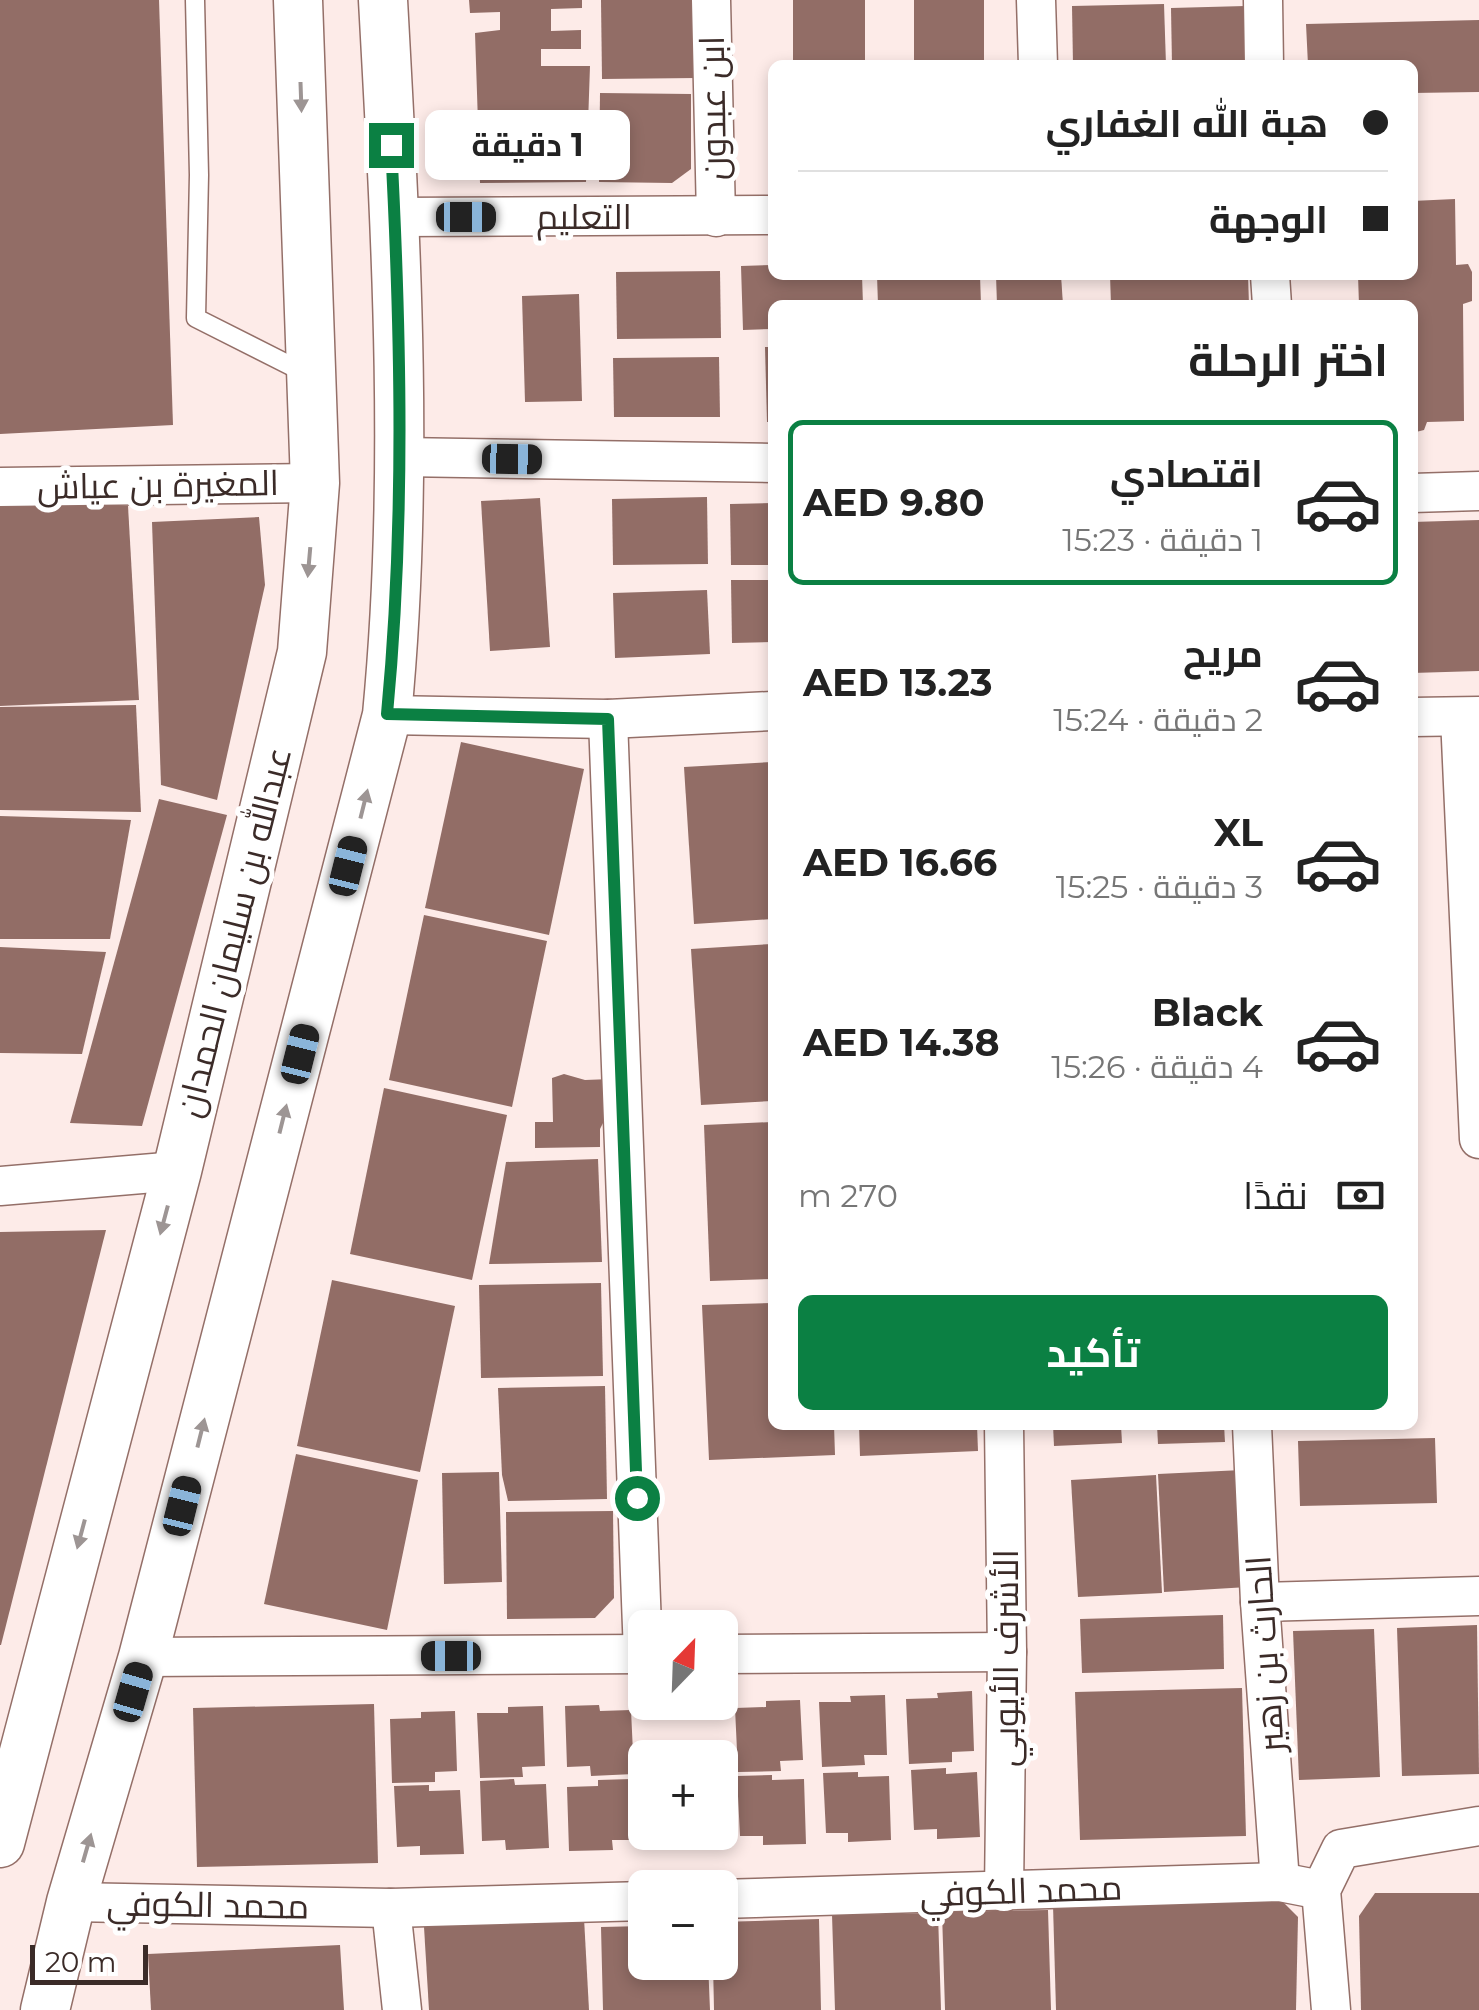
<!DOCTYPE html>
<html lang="ar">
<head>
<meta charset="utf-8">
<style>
  body { margin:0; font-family:Montserrat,Cairo,sans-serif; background:#f2f2f2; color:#222; direction:rtl; height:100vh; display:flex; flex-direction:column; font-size:38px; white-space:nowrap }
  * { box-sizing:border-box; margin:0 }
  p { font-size:32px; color:#767676 }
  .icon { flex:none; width:55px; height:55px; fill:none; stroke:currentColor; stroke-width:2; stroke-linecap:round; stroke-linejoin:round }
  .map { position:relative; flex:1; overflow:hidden; direction:ltr }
  .details { position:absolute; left:768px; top:300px; width:650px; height:1130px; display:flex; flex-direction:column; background:#fff; border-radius:15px; box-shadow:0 5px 15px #0003; direction:rtl }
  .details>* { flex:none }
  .banner { position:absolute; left:768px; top:60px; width:650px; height:220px; border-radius:15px; box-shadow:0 5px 15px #0003; direction:rtl; display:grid; align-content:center; height:220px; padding:0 30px; background:#fff }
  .needle { width:65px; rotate:23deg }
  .tools { position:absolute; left:628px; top:1610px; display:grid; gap:20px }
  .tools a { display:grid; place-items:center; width:110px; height:110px; border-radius:15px; background:#fff; box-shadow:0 5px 15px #0003; font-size:50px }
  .scale { position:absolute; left:30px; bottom:25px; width:118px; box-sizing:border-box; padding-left:10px; border:5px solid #3b2b28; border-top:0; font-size:28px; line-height:35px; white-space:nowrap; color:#3b2b28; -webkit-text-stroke:8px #fff; paint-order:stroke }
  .end { position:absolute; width:45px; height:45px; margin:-22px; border:12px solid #0b8043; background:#fff; box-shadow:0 0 0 5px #fff }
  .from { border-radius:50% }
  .bubble { position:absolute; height:70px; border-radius:15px; background:#fff; box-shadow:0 5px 15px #0003; font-size:32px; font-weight:700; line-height:70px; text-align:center; direction:rtl }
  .car { position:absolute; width:30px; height:60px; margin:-30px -15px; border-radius:12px; box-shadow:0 0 8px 2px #0007; background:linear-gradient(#222 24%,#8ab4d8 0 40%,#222 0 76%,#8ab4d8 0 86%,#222 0) }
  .banner b { display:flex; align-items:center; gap:35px; height:95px; font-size:38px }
  .banner b+b { border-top:2px solid #e0e0e0 }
  .banner i { width:25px; height:25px; background:#222 }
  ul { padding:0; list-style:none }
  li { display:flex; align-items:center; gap:30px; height:165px; margin:0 20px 15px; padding:0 10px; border:5px solid transparent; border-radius:15px }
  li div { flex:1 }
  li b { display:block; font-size:38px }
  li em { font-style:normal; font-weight:700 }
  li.on { border-color:#0b8043 }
  li>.icon { width:90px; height:90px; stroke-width:1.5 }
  h2 { padding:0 30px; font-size:45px; line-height:120px }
  .pay { display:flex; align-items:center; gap:25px; height:110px; padding:0 30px; font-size:38px }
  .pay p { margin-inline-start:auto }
  .button { display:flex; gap:20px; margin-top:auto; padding:20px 30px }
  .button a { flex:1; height:115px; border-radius:15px; background:#0b8043; color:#fff; font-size:40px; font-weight:700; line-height:115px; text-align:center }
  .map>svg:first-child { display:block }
</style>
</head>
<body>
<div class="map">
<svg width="1479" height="2010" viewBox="0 0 1479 2010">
  <rect width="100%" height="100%" fill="#fdebe8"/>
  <!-- building -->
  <g fill="#926d66">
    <polygon points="0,0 159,0 173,425 0,434"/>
    <polygon points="469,0 582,0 582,8 551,9 551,31 581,30 581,49 541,49 541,66 590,66 586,182 480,183 475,33 500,30 500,12 470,13"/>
    <polygon points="601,0 694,0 696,78 602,79"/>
    <rect x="793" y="0" width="72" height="65"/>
    <rect x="914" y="0" width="70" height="65"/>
    <polygon points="1164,4 1166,65 1073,65 1072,6"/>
    <polygon points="1245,6 1246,65 1172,65 1171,8"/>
    <polygon points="1479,20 1479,92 1412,93 1412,65 1308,65 1306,24"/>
    <polygon points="600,93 691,94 691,169 672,183 599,182"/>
    <polygon points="1455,199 1456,265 1468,264 1472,272 1472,301 1463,304 1464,421 1427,422 1424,430 1412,433 1412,305 1359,305 1358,275 1412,275 1412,201"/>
    <polygon points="772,265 772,275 862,275 863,305 772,305 772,329 743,330 741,266"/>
    <polygon points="720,271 721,338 617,339 616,272"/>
    <polygon points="877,275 980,275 981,305 878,305"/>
    <polygon points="996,275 1061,275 1063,305 997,305"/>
    <polygon points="1110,275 1248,275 1249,305 1111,305"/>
    <polygon points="579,294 582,401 525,402 522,296"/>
    <polygon points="765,347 772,347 772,422 767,422"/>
    <polygon points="719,357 720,417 614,417 613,358"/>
    <polygon points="707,497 708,564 613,565 612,499"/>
    <polygon points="540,498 550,647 490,651 481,501"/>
    <polygon points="772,503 772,565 731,565 730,504"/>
    <polygon points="0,506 128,506 139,700 0,706"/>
    <polygon points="259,517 265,585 217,800 161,785 152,522"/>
    <polygon points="1479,520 1479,671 1412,673 1412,522"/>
    <polygon points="731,580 772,580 772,642 732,643"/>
    <polygon points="707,590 710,654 615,658 613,593"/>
    <polygon points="136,705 141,812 0,810 0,707"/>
    <polygon points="461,742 584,769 549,935 425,908"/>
    <polygon points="772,762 772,919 694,924 684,767"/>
    <polygon points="159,799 227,815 142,1126 70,1123"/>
    <polygon points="0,816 131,820 110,939 0,939"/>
    <polygon points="424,915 547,941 512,1107 389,1080"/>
    <polygon points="772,944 772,1101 701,1105 691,949"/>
    <polygon points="0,947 106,952 82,1054 0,1053"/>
    <polygon points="564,1074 585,1080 611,1079 612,1105 600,1129 600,1147 535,1148 535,1122 553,1122 552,1078"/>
    <polygon points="384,1088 507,1115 472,1280 350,1254"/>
    <polygon points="772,1122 772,1279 710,1281 704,1125"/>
    <polygon points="598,1159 602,1262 489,1264 506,1162"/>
    <polygon points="106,1230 1,1645 0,1645 0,1232"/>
    <polygon points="332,1280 455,1306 420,1472 297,1446"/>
    <polygon points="601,1283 603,1376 481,1378 479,1285"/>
    <polygon points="772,1303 772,1425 834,1425 835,1455 709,1460 702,1305"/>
    <polygon points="605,1386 607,1499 508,1501 502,1475 498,1388"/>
    <polygon points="859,1425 977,1425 978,1451 860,1456"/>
    <polygon points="1053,1425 1121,1425 1122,1443 1054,1446"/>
    <polygon points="1157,1425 1224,1425 1225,1442 1158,1444"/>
    <polygon points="1435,1438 1437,1503 1300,1506 1298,1441"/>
    <polygon points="296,1454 418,1480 387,1630 264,1604"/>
    <polygon points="1242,1470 1248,1587 1164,1592 1158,1474"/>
    <polygon points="499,1472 502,1582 444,1584 442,1473"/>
    <polygon points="1156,1475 1162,1593 1078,1597 1071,1480"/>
    <polygon points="613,1511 614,1598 595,1618 507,1619 506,1512"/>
    <polygon points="1223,1615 1224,1669 1082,1673 1080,1619"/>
    <polygon points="1477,1625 1479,1774 1402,1776 1397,1628"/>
    <polygon points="1374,1629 1380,1777 1299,1780 1293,1631"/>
    <polygon points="1242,1688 1246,1836 1080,1840 1075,1692"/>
    <polygon points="972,1691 974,1751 952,1752 952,1762 909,1764 906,1699 938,1698 937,1693"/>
    <polygon points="885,1695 887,1755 864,1755 865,1765 822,1767 819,1702 851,1702 850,1696"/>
    <polygon points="800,1700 803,1760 780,1761 781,1771 738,1772 735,1708 766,1707 766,1701"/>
    <polygon points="374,1704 378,1863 197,1867 193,1708"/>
    <polygon points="599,1705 600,1711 631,1710 634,1774 591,1776 590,1766 567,1767 565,1706"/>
    <polygon points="543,1706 545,1766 522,1767 523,1777 480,1778 477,1713 508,1713 508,1707"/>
    <polygon points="455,1711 457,1771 435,1772 435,1782 392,1783 390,1719 421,1718 421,1712"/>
    <polygon points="946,1768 946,1774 977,1772 980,1837 937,1839 937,1829 914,1830 911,1770"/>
    <polygon points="858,1772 858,1777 889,1776 891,1840 848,1842 848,1833 826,1833 823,1773"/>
    <polygon points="772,1775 772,1780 804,1779 806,1844 763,1845 763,1836 740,1836 737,1776"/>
    <polygon points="514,1779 515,1785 546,1784 549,1848 506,1850 505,1840 482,1841 480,1781"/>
    <polygon points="632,1779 635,1840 612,1840 613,1850 569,1851 567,1787 598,1786 598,1780"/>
    <polygon points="429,1785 429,1791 460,1790 464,1854 420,1855 420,1846 397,1847 394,1786"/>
    <polygon points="1375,1893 1479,1893 1479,2010 1361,2010 1359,1916"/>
    <polygon points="1281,1900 1298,1917 1296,2010 1056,2010 1053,1905"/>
    <polygon points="1048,1910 1051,2010 945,2010 942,1912"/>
    <polygon points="938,1913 941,2010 835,2010 832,1915"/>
    <polygon points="584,1918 589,2010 429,2010 424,1927"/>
    <polygon points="819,1919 821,2010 714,2010 713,1962 720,1962 720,1922"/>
    <polygon points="645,1926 645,1962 708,1962 710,2010 603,2010 601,1927"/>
    <polygon points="340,1945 344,2010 151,2010 148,1954"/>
  </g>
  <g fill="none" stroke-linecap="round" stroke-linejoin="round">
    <defs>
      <polyline id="service" points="195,0 199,175 196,318 305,373"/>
      <g id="minor">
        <polyline points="711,0 716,217"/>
        <polyline points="1036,0 1038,65"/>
        <polyline points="1263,0 1264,65"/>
        <polyline points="395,217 772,215"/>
        <polyline points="1270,275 1272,305"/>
        <polyline points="401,457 772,463"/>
        <polyline points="0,487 315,483"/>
        <polyline points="1412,493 1479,491"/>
        <polyline points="387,715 608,719 772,711"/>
        <polyline points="1412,717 1479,716"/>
        <polyline points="1460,717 1479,1139"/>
        <polyline points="608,719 643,1654"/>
        <polyline points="0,1186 177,1171"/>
        <polyline points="1004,1425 1007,1652 1004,1892"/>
        <polyline points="1252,1425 1260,1602 1280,1882"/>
        <polyline points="1260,1602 1479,1596"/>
        <polyline points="720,1654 1007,1652"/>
        <polyline points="143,1657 645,1654"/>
        <polyline points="720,1899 1280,1882 1321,1890"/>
        <polyline points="71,1902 391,1908 645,1901"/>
        <polyline points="391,1908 402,2010"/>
        <polyline points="1331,2010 1321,1890 1341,1849 1479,1826"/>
      </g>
      <g id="tertiary">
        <polyline points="0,1843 177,1171 302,652 315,483 298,0"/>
        <path d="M45 2010 71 1902 143 1657 387 715C410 477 396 238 383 0"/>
      </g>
    </defs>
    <!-- service casing -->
    <use href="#service" stroke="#946f68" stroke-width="21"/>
    <!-- minor casing -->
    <use href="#minor" stroke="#946f68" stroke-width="41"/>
    <!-- tertiary casing -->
    <use href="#tertiary" stroke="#946f68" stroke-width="51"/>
    <!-- service -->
    <use href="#service" stroke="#fff" stroke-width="18"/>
    <!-- minor -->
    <use href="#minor" stroke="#fff" stroke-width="38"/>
    <!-- tertiary -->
    <use href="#tertiary" stroke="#fff" stroke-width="48"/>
  </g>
  <!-- one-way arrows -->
  <defs><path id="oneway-solid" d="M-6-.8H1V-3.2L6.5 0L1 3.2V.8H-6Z" transform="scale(2.5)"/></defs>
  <g fill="#9d9594">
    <use href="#oneway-solid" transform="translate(301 97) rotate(88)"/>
    <use href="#oneway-solid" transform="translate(309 562) rotate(95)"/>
    <use href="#oneway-solid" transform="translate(364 804) rotate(-76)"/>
    <use href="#oneway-solid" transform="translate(283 1119) rotate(-76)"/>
    <use href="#oneway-solid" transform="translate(164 1220) rotate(105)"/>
    <use href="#oneway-solid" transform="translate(201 1433) rotate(-76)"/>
    <use href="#oneway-solid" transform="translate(81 1534) rotate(105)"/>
    <use href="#oneway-solid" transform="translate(87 1848) rotate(-74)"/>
  </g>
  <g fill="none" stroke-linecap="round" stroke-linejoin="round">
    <!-- route -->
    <path stroke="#0b8043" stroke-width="12" d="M391 145C401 335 405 525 387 714L608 719 637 1498"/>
  </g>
  <g text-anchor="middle" stroke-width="10" stroke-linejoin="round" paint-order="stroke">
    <!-- street labels -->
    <g font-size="35" fill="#3b2b28" stroke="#fff">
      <text transform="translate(713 108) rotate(-91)" y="12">ابن عبدون</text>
      <text x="584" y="229">التعليم</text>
      <text transform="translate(158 485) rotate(-1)" y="12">المغيرة بن عياش</text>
      <text transform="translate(234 932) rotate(-76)" y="12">عبدالله بن سليمان الحمدان</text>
      <text transform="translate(1265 1654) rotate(-94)" y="12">الحارث بن زهير</text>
      <text transform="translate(1006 1658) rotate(-90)" y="12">الأشرف الأيوبي</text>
      <text transform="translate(1021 1891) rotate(-2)" y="12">محمد الكوفي</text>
      <text transform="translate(208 1905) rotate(1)" y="12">محمد الكوفي</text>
    </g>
  </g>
</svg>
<div class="tools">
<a><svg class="needle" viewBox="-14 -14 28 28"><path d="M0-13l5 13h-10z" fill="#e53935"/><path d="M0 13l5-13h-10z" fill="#767676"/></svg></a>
<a>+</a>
<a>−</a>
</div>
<div class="scale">20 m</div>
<i class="end from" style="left:637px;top:1498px"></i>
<i class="end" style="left:391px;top:145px"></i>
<div class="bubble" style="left:425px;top:110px;width:205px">1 دقيقة</div>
<i class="car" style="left:466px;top:217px;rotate:90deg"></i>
<i class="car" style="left:512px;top:459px;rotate:91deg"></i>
<i class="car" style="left:348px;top:866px;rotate:14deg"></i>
<i class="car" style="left:300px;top:1054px;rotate:14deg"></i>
<i class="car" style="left:182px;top:1506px;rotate:14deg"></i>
<i class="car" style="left:451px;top:1656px;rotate:270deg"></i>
<i class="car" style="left:133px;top:1692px;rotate:16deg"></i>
<div class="banner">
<b><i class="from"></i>هبة الله الغفاري</b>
<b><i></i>الوجهة</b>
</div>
<section class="details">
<h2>اختر الرحلة</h2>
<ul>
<li class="on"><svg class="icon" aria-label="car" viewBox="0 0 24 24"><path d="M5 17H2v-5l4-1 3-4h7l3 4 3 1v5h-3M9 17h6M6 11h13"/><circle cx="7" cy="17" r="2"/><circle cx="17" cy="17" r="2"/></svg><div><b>اقتصادي</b><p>1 دقيقة · 15:23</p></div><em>AED 9.80</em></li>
<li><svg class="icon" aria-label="car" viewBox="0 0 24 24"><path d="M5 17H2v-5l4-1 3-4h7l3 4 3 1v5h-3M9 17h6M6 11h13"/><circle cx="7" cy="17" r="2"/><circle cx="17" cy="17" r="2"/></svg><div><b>مريح</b><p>2 دقيقة · 15:24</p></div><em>AED 13.23</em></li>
<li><svg class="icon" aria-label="car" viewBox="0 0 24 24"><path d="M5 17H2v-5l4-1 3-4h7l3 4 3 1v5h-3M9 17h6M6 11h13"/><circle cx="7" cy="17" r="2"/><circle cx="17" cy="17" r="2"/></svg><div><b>XL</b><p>3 دقيقة · 15:25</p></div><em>AED 16.66</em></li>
<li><svg class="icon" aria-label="car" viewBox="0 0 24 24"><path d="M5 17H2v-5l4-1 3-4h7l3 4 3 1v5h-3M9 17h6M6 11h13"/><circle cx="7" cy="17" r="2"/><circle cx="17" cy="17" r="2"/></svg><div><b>Black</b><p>4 دقيقة · 15:26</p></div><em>AED 14.38</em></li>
</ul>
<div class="pay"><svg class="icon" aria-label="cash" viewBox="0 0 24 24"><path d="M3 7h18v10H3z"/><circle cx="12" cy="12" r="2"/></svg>نقدًا<p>270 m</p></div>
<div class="button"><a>تأكيد</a></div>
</section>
</div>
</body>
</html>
